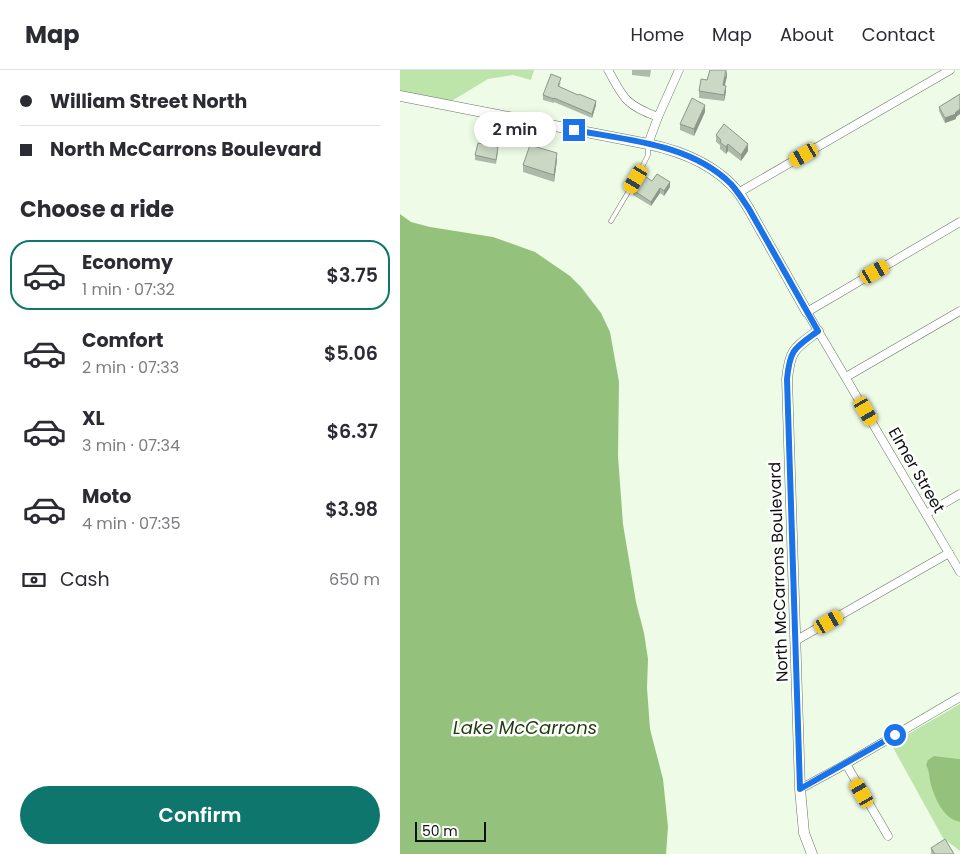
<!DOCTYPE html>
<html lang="en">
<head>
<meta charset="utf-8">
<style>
  body { margin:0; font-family:Poppins,sans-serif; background:#f2f2f3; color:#2b2b33; height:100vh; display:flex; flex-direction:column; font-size:19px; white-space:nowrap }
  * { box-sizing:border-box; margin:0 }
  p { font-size:16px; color:#7c7c81 }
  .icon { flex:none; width:28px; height:28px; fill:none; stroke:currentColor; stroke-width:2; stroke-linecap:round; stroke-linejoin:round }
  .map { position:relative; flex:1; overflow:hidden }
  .panel { display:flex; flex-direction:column; background:#fff; width:400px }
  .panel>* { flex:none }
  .guide { display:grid; align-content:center; height:110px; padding:0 20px; background:#fff }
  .scale { position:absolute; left:15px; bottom:12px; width:71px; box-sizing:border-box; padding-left:5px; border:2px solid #0e120c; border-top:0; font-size:14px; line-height:18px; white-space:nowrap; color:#0e120c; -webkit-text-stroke:4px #fff; paint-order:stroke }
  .end { position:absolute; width:22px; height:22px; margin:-11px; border:6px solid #1a73e8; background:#fff; box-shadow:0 0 0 2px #fff }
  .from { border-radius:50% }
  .bubble { position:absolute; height:35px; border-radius:18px; background:#fff; box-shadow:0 2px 8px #0003; font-size:16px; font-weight:600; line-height:35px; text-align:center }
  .car { position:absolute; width:15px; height:30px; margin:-15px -8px; border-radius:6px; box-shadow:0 0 4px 1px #0007; background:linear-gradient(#f5c518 24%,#345 0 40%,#f5c518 0 76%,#345 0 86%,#f5c518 0) }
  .guide b { display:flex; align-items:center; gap:18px; height:48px; font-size:19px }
  .guide b+b { border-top:1px solid #e1e1e2 }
  .guide i { width:12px; height:12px; background:#2b2b33 }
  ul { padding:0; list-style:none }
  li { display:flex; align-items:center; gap:15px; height:70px; margin:0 10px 8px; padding:0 10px; border:2px solid transparent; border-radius:20px }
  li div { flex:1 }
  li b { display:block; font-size:19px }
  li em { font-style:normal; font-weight:600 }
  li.selected { border-color:#0f766e }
  li>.icon { width:45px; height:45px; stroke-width:1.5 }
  h2 { padding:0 20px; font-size:22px; line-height:60px }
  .pay { display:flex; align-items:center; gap:12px; height:55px; padding:0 20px; font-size:19px }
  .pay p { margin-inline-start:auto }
  .primary-button { display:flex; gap:10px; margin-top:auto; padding:10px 20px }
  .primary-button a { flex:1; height:58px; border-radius:30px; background:#0f766e; color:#fff; font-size:20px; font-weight:600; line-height:58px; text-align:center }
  header { display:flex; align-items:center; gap:30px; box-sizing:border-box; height:70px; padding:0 25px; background:#fff; border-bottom:1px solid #e1e1e2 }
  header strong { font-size:24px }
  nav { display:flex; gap:28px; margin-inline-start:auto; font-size:18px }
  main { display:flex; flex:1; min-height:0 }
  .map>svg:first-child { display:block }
</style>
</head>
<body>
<header>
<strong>Map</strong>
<nav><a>Home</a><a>Map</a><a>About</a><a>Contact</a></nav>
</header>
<main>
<section class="panel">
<div class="guide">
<b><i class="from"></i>William Street North</b>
<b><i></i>North McCarrons Boulevard</b>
</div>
<h2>Choose a ride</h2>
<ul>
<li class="selected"><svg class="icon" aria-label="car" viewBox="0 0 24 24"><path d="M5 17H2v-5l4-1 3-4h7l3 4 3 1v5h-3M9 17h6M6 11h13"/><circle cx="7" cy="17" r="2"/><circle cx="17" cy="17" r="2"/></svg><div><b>Economy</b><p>1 min · 07:32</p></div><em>$3.75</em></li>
<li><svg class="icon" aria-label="car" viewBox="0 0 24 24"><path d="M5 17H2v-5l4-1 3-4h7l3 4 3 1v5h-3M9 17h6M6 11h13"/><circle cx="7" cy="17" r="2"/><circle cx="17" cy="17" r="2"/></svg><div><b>Comfort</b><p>2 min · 07:33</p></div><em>$5.06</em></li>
<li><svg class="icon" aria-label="car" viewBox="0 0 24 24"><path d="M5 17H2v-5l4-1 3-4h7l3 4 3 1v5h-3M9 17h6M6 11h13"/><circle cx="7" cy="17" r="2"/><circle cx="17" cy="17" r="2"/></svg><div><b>XL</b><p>3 min · 07:34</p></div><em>$6.37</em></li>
<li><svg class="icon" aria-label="car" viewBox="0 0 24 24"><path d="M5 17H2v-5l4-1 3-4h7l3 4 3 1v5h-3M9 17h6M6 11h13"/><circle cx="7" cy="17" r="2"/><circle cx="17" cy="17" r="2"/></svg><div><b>Moto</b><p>4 min · 07:35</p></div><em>$3.98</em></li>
</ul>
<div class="pay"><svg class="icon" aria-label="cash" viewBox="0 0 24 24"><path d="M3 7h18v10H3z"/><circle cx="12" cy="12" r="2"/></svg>Cash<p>650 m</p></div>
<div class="primary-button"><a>Confirm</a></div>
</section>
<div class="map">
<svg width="560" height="784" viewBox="0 0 560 784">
  <rect width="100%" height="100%" fill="#eefce7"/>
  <!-- green -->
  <g fill="#bde4a9">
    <polygon points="0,0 134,0 131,10 113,5 88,9 45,35 0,26"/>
    <polygon points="560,634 560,689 534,686 530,702 531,714 556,751 560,752 560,781 543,768 491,674"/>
  </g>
  <!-- water -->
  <g fill="#94c27c">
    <polygon points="0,144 11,152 30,157 93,167 135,182 170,206 181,217 201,243 210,262 219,312 218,386 223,454 236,532 244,563 248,589 247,618 250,659 263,709 268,757 266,784 0,784"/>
    <path d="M534 686 560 689V752C544 749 535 729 531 715 529 708 530 702 526 695L528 690Z"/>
  </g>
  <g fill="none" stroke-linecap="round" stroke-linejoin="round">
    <defs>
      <polyline id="service" points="211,151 236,109 248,85 248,74"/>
      <g id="minor">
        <path d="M208 0C214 10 219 22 227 30 236 39 248 43 258 47"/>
        <polyline points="248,74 258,47 279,0"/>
        <polyline points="338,123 550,0"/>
        <polyline points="560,152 407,242 560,502"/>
        <polyline points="446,307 560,241"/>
        <polyline points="526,444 560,424"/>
        <polyline points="395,571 549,483"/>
        <polyline points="446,694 488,766"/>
        <polyline points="400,719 446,694 560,627"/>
      </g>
      <g id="tertiary">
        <path d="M0 26 248 74C281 81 316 95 338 122 342 127 345 133 349 139L407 242"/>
        <path d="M412 784 404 763 400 719 387 309C390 279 395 278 418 261"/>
      </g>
    </defs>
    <!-- service casing -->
    <use href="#service" stroke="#687462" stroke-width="5"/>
    <!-- minor casing -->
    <use href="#minor" stroke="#687462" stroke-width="9"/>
    <!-- tertiary casing -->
    <use href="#tertiary" stroke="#687462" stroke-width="11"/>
    <!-- service -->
    <use href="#service" stroke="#fff" stroke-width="4"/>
    <!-- minor -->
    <use href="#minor" stroke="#fff" stroke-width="8"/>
    <!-- tertiary -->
    <use href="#tertiary" stroke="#fff" stroke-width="10"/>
  </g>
  <!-- wall -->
  <g fill="#aebaa9">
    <polygon points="232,0 251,0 250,7 232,5"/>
    <polygon points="327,6 325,15 326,22 324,31 299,28 299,21 307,10"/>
    <polygon points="161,12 159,17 196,35 192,48 154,32 154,33 143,30 143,25"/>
    <polygon points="560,24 560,44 556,47 556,49 545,53 539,41 539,37"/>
    <polygon points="305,42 294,66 280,60 280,54"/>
    <polygon points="316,65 348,81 341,91 328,81 326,84 320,79 320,75 316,72"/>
    <polygon points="98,82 96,94 75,90 75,85"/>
    <polygon points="157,90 154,112 123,102 123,95"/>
    <polygon points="252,111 270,117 264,126 260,123 251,136 233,125 233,120"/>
    <polygon points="531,778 554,784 531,784"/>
  </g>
  <!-- shaded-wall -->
  <g fill="#8d9789">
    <polygon points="327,0 327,6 323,22 323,15"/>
    <polygon points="326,16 326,22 324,31 324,25"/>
    <polygon points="196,31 196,35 192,48 192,44"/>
    <polygon points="305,35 305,42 294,66 294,59"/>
    <polygon points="560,39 560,44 556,47 556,49 545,53 545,48"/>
    <polygon points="328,74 328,81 326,84 326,77"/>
    <polygon points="348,74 348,81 341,91 341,85"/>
    <polygon points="157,83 157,90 154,112 154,105"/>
    <polygon points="270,112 270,117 264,126 264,121"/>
    <polygon points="260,118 260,123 251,136 251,132"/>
  </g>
  <!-- building -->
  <g fill="#cad8c4" stroke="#8d9789">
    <polygon points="310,0 326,0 323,15 326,16 324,25 299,21 301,9 307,10"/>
    <polygon points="151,4 161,8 158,16 178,25 179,24 196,31 192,44 154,28 154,29 143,25"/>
    <polygon points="560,24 560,39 555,43 556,44 545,48 539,37"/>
    <polygon points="292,28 305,35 294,59 280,54"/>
    <polygon points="324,54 348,74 341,85 328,74 326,77 320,72 321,70 316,65"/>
    <polygon points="78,73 98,77 96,90 75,85"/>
    <polygon points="130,75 157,83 154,105 123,95"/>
    <polygon points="257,104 270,112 264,121 260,118 251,132 233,120 243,105 252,111"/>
    <polygon points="545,769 554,784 535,784 531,778"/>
  </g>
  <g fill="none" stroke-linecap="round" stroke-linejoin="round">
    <!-- route -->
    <path stroke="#1a73e8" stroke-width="6" d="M174 60C227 70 291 74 331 114 338 122 343 130 349 139L418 261C395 278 390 278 387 309L400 719 495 665"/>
  </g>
  <g text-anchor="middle" stroke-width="5" stroke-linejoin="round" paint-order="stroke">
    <!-- street labels -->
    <g font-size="16" fill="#0e120c" stroke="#fff">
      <text transform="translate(517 400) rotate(60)" y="6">Elmer Street</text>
      <text transform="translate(378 502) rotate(-92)" y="6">North McCarrons Boulevard</text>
    </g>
    <!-- water labels -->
    <g font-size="18" font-style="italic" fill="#1e3b09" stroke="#fff">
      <text x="125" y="664">Lake McCarrons</text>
    </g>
  </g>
</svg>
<div class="scale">50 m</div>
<i class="end from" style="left:495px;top:665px"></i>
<i class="end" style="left:174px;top:60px"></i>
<div class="bubble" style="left:74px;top:42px;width:82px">2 min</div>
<i class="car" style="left:404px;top:85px;rotate:240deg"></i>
<i class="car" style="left:236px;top:109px;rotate:211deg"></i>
<i class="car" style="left:475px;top:202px;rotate:60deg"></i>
<i class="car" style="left:466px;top:341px;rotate:150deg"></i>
<i class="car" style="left:429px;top:552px;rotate:60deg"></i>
<i class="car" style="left:462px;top:723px;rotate:330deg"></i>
</div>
</main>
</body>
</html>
